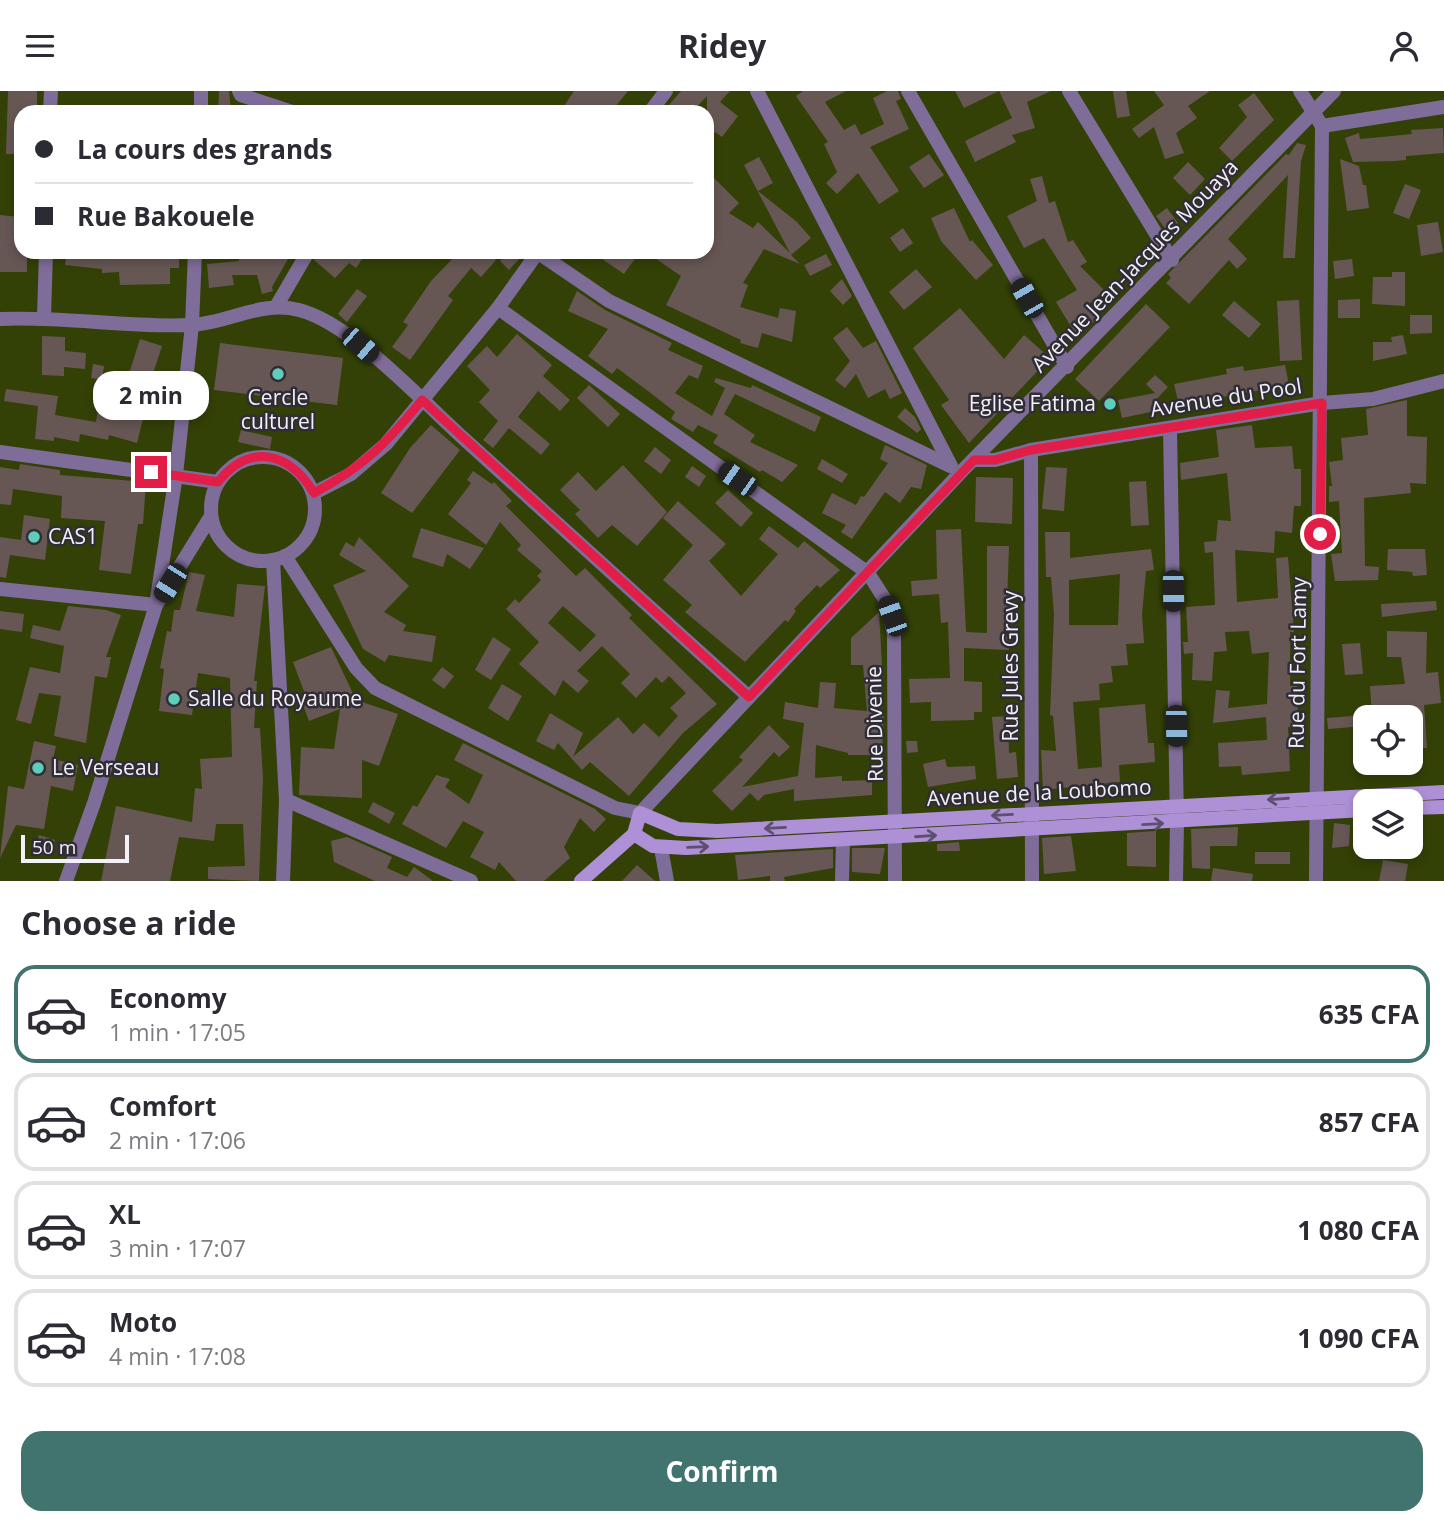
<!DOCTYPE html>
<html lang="en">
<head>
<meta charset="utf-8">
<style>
  body { margin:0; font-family:"Open Sans",sans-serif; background:#f7f7f7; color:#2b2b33; height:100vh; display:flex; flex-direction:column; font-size:26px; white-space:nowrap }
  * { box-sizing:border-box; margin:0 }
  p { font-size:23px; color:#7c7c81 }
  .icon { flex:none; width:38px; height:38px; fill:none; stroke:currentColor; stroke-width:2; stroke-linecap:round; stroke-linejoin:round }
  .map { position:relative; height:790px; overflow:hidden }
  .details { display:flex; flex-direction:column; background:#fff; flex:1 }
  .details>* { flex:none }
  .hud { position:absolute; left:14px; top:14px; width:700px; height:154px; border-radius:21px; box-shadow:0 4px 10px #0003; display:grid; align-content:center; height:154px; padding:0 21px; background:#fff }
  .fabs { position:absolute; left:1353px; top:614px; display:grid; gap:14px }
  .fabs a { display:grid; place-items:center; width:70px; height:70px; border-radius:14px; background:#fff; box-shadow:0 4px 10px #0003; font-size:35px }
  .scale { position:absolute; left:21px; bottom:18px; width:108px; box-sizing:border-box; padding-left:7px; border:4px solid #f3f1f8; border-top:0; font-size:19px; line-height:24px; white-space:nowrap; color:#f3f1f8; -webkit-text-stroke:5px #312d37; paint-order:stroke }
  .end { position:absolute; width:32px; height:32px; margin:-16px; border:9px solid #e11d48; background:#fff; box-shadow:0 0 0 4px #fff }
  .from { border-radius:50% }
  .bubble { position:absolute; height:49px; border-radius:21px; background:#fff; box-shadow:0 4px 10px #0003; font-size:23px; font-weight:700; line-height:49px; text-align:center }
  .car { position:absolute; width:21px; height:42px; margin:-21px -10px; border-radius:9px; box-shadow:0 0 5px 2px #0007; background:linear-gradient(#222 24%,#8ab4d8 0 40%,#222 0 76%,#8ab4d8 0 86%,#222 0) }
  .hud b { display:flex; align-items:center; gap:24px; height:66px; font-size:26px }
  .hud b+b { border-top:2px solid #e1e1e2 }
  .hud i { width:18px; height:18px; background:#2b2b33 }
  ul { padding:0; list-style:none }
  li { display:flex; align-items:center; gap:21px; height:98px; margin:0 14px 10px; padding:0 7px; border:4px solid #e1e1e2; border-radius:21px }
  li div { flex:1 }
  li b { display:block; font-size:26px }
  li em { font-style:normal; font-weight:700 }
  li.selected { border-color:#42746f }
  li>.icon { width:63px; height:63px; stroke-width:1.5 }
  h2 { padding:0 21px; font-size:32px; line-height:84px }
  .primary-button { display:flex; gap:14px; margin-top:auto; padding:14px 21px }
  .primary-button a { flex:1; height:80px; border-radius:21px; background:#42746f; color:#fff; font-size:28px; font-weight:700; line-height:80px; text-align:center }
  header { display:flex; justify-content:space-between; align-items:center; height:91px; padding:0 21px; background:#fff; font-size:32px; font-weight:700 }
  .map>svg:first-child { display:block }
</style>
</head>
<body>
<header><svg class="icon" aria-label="menu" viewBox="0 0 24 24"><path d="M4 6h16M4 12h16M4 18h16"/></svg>Ridey<svg class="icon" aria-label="person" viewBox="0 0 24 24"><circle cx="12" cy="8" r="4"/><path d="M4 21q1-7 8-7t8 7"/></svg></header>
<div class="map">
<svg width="1444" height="790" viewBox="0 0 1444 790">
  <rect width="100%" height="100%" fill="#312d37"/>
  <!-- green -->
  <path fill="#334107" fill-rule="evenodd" d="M0 0H1444V790H0ZM21 21H707V161H21ZM1365 626H1410V672H1365ZM1365 710H1410V756H1365Z"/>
  <!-- building -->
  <g fill="#665754" fill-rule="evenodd">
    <polygon points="8,0 37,0 37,18 21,18 21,63 6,63"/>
    <polygon points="219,0 229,0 231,21 218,21"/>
    <polygon points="574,0 628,0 611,21 560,21"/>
    <polygon points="681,0 730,0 720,11 738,25 722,46 715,41 707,54 707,5 692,21 663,21"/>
    <polygon points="803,0 846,0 825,11 844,39 855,33 861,44 884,33 873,7 887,0 898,0 901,8 896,10 909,38 870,56 899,100 879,113 858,82 837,103 826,92 837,81 824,53 828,51 796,5"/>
    <polygon points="955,0 1051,0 1027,11 1035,37 1012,44 1016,51 975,71 965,50 1012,27 999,0 964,17"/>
    <polygon points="1113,0 1126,0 1130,25 1117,27"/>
    <polygon points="1154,0 1210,0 1188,15 1197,27 1176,42 1184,62 1165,68 1154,36 1139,47 1132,38 1164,14"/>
    <polygon points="1254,2 1274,29 1232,70 1219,57 1247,26 1238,14"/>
    <polygon points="1443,37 1444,62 1406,65 1406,69 1395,70 1353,71 1345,47 1359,42 1360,48 1392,45 1412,43 1411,39"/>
    <polygon points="1297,52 1306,54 1301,70 1295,167 1283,167 1288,84 1228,148 1247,168 1237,178 1229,169 1189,213 1166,192 1171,187 1168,183 1286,63 1289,64"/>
    <polygon points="929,63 944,84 924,97 909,76"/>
    <polygon points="759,66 773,92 758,100 797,131 811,147 791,164 800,173 764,158 743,192 748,194 740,216 778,227 780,217 796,220 792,251 762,242 758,257 740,252 741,249 666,214 681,185 646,161 707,161 707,146 713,135 707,131 707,80 739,112 729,122 753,137 758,131 790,162 744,74"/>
    <polygon points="1340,68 1359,75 1363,94 1366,94 1369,117 1347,120"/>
    <polygon points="1188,71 1205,88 1190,104 1173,87"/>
    <polygon points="1042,85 1049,112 1055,110 1068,151 1073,149 1087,171 1080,175 1104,199 1088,214 1097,229 1075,242 1056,211 1077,199 1044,147 1024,157 1007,125 1037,110 1030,88"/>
    <polygon points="1405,93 1421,99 1409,128 1393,122"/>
    <polygon points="954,117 970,151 972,149 993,174 976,189 941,150 931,127"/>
    <polygon points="1167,117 1178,132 1167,140 1156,125"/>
    <polygon points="0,124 20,126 17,152 21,152 21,161 27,161 27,181 0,181"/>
    <polygon points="1438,131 1443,161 1421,165 1417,134"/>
    <polygon points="903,137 913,152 900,161 890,147"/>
    <polygon points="67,161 114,165 179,161 179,177 170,177 170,193 120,194 119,181 102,182 102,178 65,174"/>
    <polygon points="270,161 292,161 272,196 273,200 262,203 257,184 232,184 234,194 209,197 207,173 239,170 239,166 267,166"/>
    <polygon points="318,161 359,161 363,167 356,177 349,172 335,187 314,169"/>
    <polygon points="459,161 487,161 496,169 481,186 471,177 448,205 453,209 410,269 392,256 408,234 403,231 431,190"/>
    <polygon points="509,161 519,168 509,179 500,170"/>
    <polygon points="592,161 628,161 636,166 624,183"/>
    <polygon points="826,163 832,174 810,185 804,174"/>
    <polygon points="1352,168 1354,185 1335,188 1333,170"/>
    <polygon points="916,178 932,196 904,219 889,201"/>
    <polygon points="1392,181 1405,181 1405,215 1372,213 1373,186 1392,186"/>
    <polygon points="842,188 852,205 843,214 830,200"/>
    <polygon points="357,198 367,205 347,231 338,223"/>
    <polygon points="577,200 605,219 672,252 668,259 703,275 698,288 689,284 675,302 712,325 725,297 714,291 716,287 751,297 752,294 821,326 815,341 735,303 724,323 755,344 750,351 798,374 782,391 762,379 760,381 713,352 718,344 698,334 693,341 671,328 675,321 648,300 617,277 612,283 588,265 608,238 568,220"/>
    <polygon points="1360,208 1360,227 1338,227 1338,209"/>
    <polygon points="1299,209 1302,269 1280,270 1277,210"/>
    <polygon points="1234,210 1261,233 1249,247 1222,224"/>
    <polygon points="1146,213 1170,236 1099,310 1075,288"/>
    <polygon points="960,217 1004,268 1024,244 1050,267 969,352 941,314 949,309 913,257"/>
    <polygon points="1410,224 1432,224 1432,242 1410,243"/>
    <polygon points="847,236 863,257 876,250 902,302 890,308 885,298 868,307 856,283 845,297 835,289 850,270 833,247"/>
    <polygon points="517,243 552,274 543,285 570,309 560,320 538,300 518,326 550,353 541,364 509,337 493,357 483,349 498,330 479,311 490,299 467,275 487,255 497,266"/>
    <polygon points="1403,244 1407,263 1373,270 1373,251 1392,251 1391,246"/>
    <polygon points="42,245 65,246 65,260 86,262 85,278 64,276 64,285 42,284"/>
    <polygon points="140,248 162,255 148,298 162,299 162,316 146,316 137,352 109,344 108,349 80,343 79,351 54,346 54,350 35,348 38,315 4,310 6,298 58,305 55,324 96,331 98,318 128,321 128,286"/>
    <polygon points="220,252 343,267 337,314 214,299"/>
    <polygon points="93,273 104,275 102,289 91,287"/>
    <polygon points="1285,274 1289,294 1179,314 1174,293 1227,283 1226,278 1243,275 1244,280"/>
    <polygon points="1155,284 1168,296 1153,312 1155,320 1122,327 1118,309 1155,302 1146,293"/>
    <polygon points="589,294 620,323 608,336 577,307"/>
    <polygon points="1407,309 1407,345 1427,346 1426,393 1410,392 1411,402 1364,407 1365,475 1379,476 1378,489 1335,490 1331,463 1342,462 1339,410 1329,411 1329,395 1332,395 1329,371 1343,369 1341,347 1368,344 1366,318"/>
    <polygon points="905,317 915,326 921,338 917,342 897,326"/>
    <polygon points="431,334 460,359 412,422 381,402 410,357"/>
    <polygon points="1252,334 1255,357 1292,355 1294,378 1301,378 1301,415 1294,415 1292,442 1275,440 1274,462 1235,459 1237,511 1278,507 1276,467 1288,466 1294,541 1290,541 1290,595 1297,595 1298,636 1288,636 1290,680 1242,684 1241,675 1219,676 1218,652 1267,649 1266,626 1213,632 1216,599 1230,600 1228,617 1267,613 1269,561 1252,563 1249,540 1225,541 1227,560 1214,561 1212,590 1192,589 1193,562 1184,563 1183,551 1188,551 1186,516 1215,514 1213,461 1205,462 1204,451 1216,450 1218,429 1231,430 1227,382 1181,389 1180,372 1219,366 1216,339"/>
    <polygon points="241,339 272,346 270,358 238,351"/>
    <polygon points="885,354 927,374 921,398 911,396 900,412 885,401 852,448 841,441 846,434 822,422 832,402 856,414 861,405 864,406 888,372 880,368"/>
    <polygon points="655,356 671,369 661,383 644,370"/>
    <polygon points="822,368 848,383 842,392 817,378"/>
    <polygon points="20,373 60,379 60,384 146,391 143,433 138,433 131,483 99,479 105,430 61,427 62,405 13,398 11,414 0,413 0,376 19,379"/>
    <polygon points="623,374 667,421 637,455 612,434 598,447 575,423 580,419 560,399 578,381 596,400"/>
    <polygon points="692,375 706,385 699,396 685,386"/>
    <polygon points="1046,376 1067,377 1064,420 1042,418"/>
    <path d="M473 380 492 393 494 391 512 410 506 415 576 485 585 477 632 524 629 527 717 613 683 642 629 705 590 671 582 679 558 652 554 659 536 650 550 622 583 642 573 666 618 626 633 643 644 632 659 646 678 625 670 617 686 602 669 585 662 592 656 586 636 607 621 592 630 583 602 555 577 580 589 590 578 602 563 589 555 605 519 573 539 551 506 518 515 508 519 512 541 489 537 485 542 480 517 459 521 454 500 431 486 454 448 423 471 392 467 389ZM563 515 596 544 580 561 548 532Z"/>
    <polygon points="976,386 1013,387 1012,433 975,431"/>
    <polygon points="1146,390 1149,434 1131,435 1129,391"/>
    <polygon points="728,399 753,422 741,436 715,412"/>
    <polygon points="678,410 726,453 709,470 741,505 778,463 759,448 769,435 798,457 804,450 840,479 820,497 817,494 794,518 796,520 788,531 785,529 745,571 685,521 692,514 663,489 693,454 663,427"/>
    <polygon points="24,424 50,428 45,469 10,464 6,487 0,486 0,446 21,449"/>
    <polygon points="421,437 484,457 470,478 447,463 443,476 412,466"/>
    <polygon points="961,438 966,541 987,542 987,455 1009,455 1006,543 1010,543 1009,559 964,557 964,590 982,591 982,621 974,621 974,629 931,630 931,611 910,612 909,588 950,587 948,531 941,532 939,503 912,505 911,490 937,488 936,439"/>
    <path d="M1045 441H1070V467L1151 458 1154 479 1146 480 1142 524 1144 552 1126 553 1128 574 1111 575 1113 591 1099 593 1100 609 1073 611 1078 678 1102 676 1099 617 1145 613 1148 652H1154L1155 671 1119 674 1120 691 1043 699 1041 659 1056 660 1053 625 1050 624 1054 523 1051 486H1046ZM1120 483 1118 534H1069V489Z"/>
    <polygon points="359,446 409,495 384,521 406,534 403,540 436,545 432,571 389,564 385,571 363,558 333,494 366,480 339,464 346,451 354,456"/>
    <polygon points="1388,458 1425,458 1427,484 1413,485 1412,481 1387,479"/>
    <polygon points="189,481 205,484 196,520 234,526 237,493 265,495 254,590 257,590 254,637 260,637 263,687 259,790 208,788 208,776 245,775 243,733 216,733 214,750 179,746 170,790 101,790 116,715 192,731 195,697 202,698 200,668 232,666 230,587 198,582 192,624 159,620 164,578 160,577 167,540 171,541 174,519 180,519"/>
    <polygon points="1436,510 1437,519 1382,526 1381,513"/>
    <polygon points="68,515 106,519 121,524 106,566 111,566 107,587 95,585 86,652 54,645 61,605 39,602 31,633 16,629 30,576 60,582 64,555 30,547 33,534 60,540"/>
    <polygon points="0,520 24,523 22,541 0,538"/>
    <polygon points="879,521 882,574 876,574 880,621 884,621 882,664 848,664 848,662 816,654 815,687 842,685 842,690 872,689 872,704 794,710 794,698 764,704 758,710 750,702 732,720 712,700 743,669 739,666 769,634 790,656 779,666 774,661 742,696 798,685 804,632 783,628 785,611 818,617 820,591 836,592 834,617 867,620 863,574 851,574 851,547"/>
    <polygon points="1387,540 1427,541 1426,582 1438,581 1441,612 1424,614 1427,657 1410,657 1410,623 1372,625 1370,595 1405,593 1401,566 1387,566"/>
    <polygon points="493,546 511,558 491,589 475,579"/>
    <polygon points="1360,552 1363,583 1345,584 1342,553"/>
    <polygon points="331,556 356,609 398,623 379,675 362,669 362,707 299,704 301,656 334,658 340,618 309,630 300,606 305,603 293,571"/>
    <polygon points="442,576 454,585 444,598 432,589"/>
    <polygon points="502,593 522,605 508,630 488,617"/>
    <polygon points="1365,624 1365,635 1328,638 1327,627"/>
    <polygon points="1008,625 1009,662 1016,661 1018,686 997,688 992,626"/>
    <polygon points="34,650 56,655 53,668 78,674 73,700 51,695 44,738 16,734 0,767 8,695 24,698"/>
    <polygon points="906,650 917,650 918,661 907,662"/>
    <polygon points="463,652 595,718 606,728 594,741 580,727 564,756 570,767 544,790 516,790 499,771 495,779 470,766 484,741 463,730 446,757 402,733 413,714 417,716 436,684 450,688 445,696 469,713 483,684 454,669"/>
    <polygon points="945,668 947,676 975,675 976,688 928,696 923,673"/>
    <polygon points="373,711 395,722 389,733 368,721"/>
    <polygon points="1334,732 1350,734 1349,755 1332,757"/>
    <polygon points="1238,736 1237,755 1210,755 1210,778 1192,777 1191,738"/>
    <polygon points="1156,740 1156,776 1127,775 1127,742"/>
    <polygon points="39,744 55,749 52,761 36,757"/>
    <polygon points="1071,745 1076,780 1044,783 1042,747"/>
    <polygon points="347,746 392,766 387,777 407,786 414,776 433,790 375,790 334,771 331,750"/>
    <polygon points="959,751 960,760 937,760 937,753"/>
    <polygon points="852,757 885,757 880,783 852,781"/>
    <polygon points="833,758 833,777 784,786 785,790 770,790 770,785 738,789 735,764"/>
    <rect x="1255" y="761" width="35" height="12"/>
    <polygon points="1383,769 1408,773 1405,790 1379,790"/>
    <polygon points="637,774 655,790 622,790"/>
    <polygon points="1213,777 1253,783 1252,790 1211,790"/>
  </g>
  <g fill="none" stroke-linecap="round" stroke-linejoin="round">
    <!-- street -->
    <g stroke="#7f6d99" stroke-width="14">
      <polyline points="239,0 241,4 292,21"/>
      <polyline points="757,0 951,375"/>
      <polyline points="908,0 1067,276"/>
      <polyline points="1069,0 1172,169"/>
      <polyline points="1300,0 1322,35 1316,790"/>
      <polyline points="50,21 51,0"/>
      <polyline points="201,21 201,0"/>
      <polyline points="650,21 666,0"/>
      <polyline points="1322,35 1444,16"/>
      <polyline points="537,161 609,210 950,375"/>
      <polyline points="277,214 308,161"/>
      <polyline points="498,217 868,482 886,510 894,544 895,790"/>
      <polyline points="44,226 46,161"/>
      <path d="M0 228C64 225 128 237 191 234 229 232 261 209 299 219 351 232 421 309 462 346 557 432 653 519 749 606"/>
      <polyline points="1170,338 1177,731 1176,790"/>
      <polyline points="1031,359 1032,790"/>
      <polyline points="0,361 218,391"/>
      <circle cx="263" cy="418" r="52"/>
      <polyline points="974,369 995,369 1031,359 1322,312 1373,308 1444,290"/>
      <polyline points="314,402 351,383 386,353 498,217 538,161"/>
      <polyline points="285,465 356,577 375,597 615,717 640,722 962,380 1334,0"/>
      <polyline points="273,469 286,709 283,790"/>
      <polyline points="0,498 156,514 211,425"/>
      <polyline points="286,709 471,790"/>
      <polyline points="661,757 667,790"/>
      <polyline points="66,790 94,712 156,514 176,384 192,234 195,161"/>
      <polyline points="842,790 843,749"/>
    </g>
    <!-- secondary -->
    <g stroke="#ad90d5" stroke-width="14">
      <polyline points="1410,717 1444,716"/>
      <polyline points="634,743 653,755 686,757 1365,719"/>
      <polyline points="581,790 634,743 640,722 678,738 717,740 1444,701"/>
    </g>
  </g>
  <!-- one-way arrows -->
  <defs><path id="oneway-shaft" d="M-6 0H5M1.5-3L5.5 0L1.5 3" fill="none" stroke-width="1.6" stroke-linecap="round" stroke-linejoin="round" transform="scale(1.75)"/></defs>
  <g stroke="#5c506e">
    <use href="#oneway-shaft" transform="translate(1278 708) rotate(176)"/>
    <use href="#oneway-shaft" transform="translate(1002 724) rotate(177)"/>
    <use href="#oneway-shaft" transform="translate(1153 733) rotate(-3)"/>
    <use href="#oneway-shaft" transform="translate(775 737) rotate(177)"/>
    <use href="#oneway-shaft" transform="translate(926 745) rotate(-4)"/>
    <use href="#oneway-shaft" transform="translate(698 756) rotate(-2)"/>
  </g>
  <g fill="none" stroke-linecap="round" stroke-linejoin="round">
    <!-- route -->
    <path stroke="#e11d48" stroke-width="9" d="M151 381 218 391C250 351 289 361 314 402 364 375 386 353 422 309L749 606 974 369H995L1031 359 1322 312 1320 443"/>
  </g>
  <!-- markers -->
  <g fill="#5eceb8" stroke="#312d37" stroke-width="2.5">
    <circle cx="278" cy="283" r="7"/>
    <circle cx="1110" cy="313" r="7"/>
    <circle cx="34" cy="446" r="7"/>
    <circle cx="174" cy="608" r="7"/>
    <circle cx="38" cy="677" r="7"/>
  </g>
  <g text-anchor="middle" stroke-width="5" stroke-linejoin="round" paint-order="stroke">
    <!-- street labels -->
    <g font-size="21" fill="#f3f1f8" stroke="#312d37">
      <text transform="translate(1135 175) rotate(-46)" y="7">Avenue Jean-Jacques Mouaya</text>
      <text transform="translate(1226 307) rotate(-9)" y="7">Avenue du Pool</text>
      <text transform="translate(1298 572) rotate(-89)" y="7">Rue du Fort Lamy</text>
      <text transform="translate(1011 575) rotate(-90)" y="7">Rue Jules Grevy</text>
      <text transform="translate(875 633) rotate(-91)" y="7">Rue Divenie</text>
      <text transform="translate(1039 702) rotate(-3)" y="7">Avenue de la Loubomo</text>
    </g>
    <!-- poi labels -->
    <g font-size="21" fill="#f3f1f8" stroke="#312d37" text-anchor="start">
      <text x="278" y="314" text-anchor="middle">Cercle<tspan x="278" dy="24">culturel</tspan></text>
      <text x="1096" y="320" text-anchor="end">Eglise Fatima</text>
      <text x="48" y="453">CAS1</text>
      <text x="188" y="615">Salle du Royaume</text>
      <text x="52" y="684">Le Verseau</text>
    </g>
  </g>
</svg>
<div class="fabs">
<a><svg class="icon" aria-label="locate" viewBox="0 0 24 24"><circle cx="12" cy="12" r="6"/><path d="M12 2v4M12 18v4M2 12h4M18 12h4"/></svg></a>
<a><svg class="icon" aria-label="layers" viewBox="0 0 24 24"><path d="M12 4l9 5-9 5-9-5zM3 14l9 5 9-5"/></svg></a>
</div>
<div class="scale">50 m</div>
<i class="end from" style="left:1320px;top:443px"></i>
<i class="end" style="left:151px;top:381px"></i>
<div class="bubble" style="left:93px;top:280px;width:116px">2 min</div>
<i class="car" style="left:1027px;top:207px;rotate:330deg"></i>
<i class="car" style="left:360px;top:254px;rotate:131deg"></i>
<i class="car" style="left:737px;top:388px;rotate:305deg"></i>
<i class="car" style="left:170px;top:492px;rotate:212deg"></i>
<i class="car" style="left:1173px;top:500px;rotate:179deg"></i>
<i class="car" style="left:892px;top:525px;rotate:340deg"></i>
<i class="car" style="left:1176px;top:635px;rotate:179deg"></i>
<div class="hud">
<b><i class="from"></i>La cours des grands</b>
<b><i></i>Rue Bakouele</b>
</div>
</div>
<section class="details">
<h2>Choose a ride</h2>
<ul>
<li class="selected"><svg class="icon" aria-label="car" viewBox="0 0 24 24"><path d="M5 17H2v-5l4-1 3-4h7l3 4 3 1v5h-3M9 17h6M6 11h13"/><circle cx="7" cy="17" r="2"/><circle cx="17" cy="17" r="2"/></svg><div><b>Economy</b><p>1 min · 17:05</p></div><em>635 CFA</em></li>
<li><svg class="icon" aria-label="car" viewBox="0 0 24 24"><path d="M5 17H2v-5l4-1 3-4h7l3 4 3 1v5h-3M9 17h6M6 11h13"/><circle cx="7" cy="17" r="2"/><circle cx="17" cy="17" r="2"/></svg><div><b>Comfort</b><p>2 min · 17:06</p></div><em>857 CFA</em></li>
<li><svg class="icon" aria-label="car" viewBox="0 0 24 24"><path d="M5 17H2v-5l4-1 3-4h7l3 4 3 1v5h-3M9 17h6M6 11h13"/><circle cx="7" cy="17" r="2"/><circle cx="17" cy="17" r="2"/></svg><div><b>XL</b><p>3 min · 17:07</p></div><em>1 080 CFA</em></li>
<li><svg class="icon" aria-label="car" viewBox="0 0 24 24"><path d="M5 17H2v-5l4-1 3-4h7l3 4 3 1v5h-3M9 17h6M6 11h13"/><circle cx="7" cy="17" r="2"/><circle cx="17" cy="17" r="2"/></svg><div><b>Moto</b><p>4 min · 17:08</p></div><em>1 090 CFA</em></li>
</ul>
<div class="primary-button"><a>Confirm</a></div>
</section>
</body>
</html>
